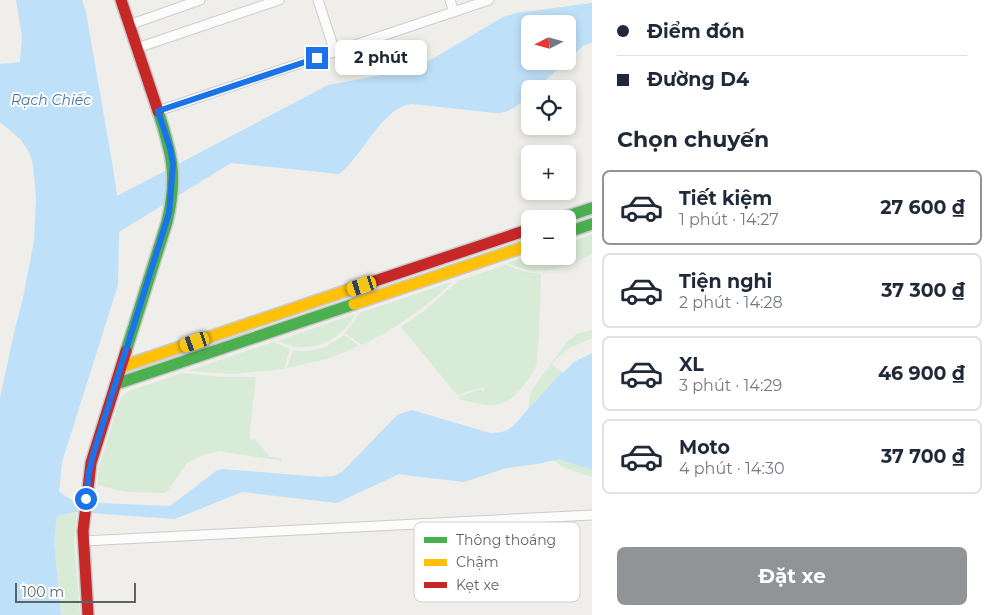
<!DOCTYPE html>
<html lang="vi">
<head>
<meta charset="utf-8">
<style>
  body { margin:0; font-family:Montserrat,sans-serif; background:#f2f2f3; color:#1f2937; height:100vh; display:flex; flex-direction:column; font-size:19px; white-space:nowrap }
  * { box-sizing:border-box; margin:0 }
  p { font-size:16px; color:#747a83 }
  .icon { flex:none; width:28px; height:28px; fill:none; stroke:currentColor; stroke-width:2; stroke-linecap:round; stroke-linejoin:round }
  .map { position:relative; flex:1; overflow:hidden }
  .drawer { display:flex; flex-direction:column; background:#fff; width:400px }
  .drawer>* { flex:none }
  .guide { display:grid; align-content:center; height:110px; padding:0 25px; background:#fff }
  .needle { width:32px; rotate:264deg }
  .controls { position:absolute; left:521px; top:15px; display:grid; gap:10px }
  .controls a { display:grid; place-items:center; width:55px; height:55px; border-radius:8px; background:#fff; box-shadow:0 2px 8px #0003; font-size:25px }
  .scale { position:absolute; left:15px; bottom:12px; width:121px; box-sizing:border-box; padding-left:5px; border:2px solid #5f6368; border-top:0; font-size:14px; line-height:18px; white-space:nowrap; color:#5f6368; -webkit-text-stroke:4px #fff; paint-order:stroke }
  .end { position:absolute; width:22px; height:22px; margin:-11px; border:6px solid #1a73e8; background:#fff; box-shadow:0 0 0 2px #fff }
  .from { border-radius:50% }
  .bubble { position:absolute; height:35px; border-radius:8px; background:#fff; box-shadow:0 2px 8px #0003; font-size:16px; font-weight:700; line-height:35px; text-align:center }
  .car { position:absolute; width:15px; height:30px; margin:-15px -8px; border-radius:6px; box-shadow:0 0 4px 1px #0007; background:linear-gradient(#f5c518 24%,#345 0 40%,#f5c518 0 76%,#345 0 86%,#f5c518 0) }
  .guide b { display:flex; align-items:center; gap:18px; height:48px; font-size:19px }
  .guide b+b { border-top:1px solid #e0e1e3 }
  .guide i { width:12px; height:12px; background:#1f2937 }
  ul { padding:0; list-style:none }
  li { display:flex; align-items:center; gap:15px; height:75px; margin:0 10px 8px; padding:0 15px; border:2px solid #e0e1e3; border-radius:8px }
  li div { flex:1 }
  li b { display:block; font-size:19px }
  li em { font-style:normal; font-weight:700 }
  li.selected { border-color:#919496 }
  li>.icon { width:45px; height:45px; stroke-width:1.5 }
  h2 { padding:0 25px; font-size:22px; line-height:60px }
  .cta { display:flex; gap:10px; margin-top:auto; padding:10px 25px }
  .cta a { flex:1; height:58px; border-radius:8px; background:#919496; color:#fff; font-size:20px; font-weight:700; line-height:58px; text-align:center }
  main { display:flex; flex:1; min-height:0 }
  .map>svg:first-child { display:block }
</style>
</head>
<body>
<main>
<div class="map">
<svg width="592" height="615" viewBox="0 0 592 615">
  <rect width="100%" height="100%" fill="#efeeea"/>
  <!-- green -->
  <g fill="#d8ebd6">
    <path d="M592 234V253C568 271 535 277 508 263L530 256H568V243Z"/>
    <path d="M505 265 524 272 541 274 539 338C537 348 538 356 536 365 535 372 528 379 524 385 504 412 487 406 458 399L459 397 481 389 482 391H484L483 387 457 395 401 327 424 311 458 281Z"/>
    <path d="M452 282C425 308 396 328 362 345L345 333 354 322 359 313Z"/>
    <path d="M355 314C339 344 308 355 277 341Z"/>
    <polygon points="592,330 592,338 569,348 551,364 562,372 528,410 531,391 566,343 577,334"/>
    <path d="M344 335 359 346 327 359 287 368 293 350C312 354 329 347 344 335Z"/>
    <polygon points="273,342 290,349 284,369 232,374 188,371"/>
    <polygon points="182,373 222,377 256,377 250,429 250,439 252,440 254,438 270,457 281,458 282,461 219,451 205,454 187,463 169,489 164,493 126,492 97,485 99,467 120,399 129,391"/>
    <polygon points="560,459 592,470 592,477 565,468 553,460"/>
    <polygon points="77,512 74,540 80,615 61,615 54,541 57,516"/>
  </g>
  <!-- water -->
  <path fill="#bfe0f9" d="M16 0H82L86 12 113 168 117 196 328 85 415 69 503 17 516 13 592 3V42L583 46 568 60V24H530V61H567L536 89H530V94C519 104 510 114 495 113L412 104C384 105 361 158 339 174L231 163 119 232 118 285 62 462 59 492 75 502 170 506 216 471 222 469 321 477 334 476 343 471 397 415 412 410 490 433C500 433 506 432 513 426L562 372H564L574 362 592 353V470L559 459 538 464 506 468 464 482 420 477 399 474 337 503 242 492 175 519 76 512 57 516 54 541 61 615H0V398L14 333 23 298 34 241 36 200 33 165 29 152 21 140 0 122V64L20 62 22 36Z"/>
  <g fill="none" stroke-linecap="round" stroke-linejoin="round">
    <defs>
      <g id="street">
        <polyline points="318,0 335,52"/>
        <polyline points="450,0 454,12"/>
        <polyline points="129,25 200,0"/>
        <polyline points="137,48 279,0"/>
        <polyline points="158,111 489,0"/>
        <polyline points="83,541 592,515"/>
      </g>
      <g id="fast">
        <polyline points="559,219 592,208"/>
        <polyline points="568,232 592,224"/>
        <path d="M126 351 167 222C178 176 172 154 158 111"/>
        <polyline points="116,384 354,304"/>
      </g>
      <g id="slow">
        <polyline points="354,304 530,245"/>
        <polyline points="121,367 366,284"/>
      </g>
      <g id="jam">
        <polyline points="121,0 158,111"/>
        <polyline points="366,284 530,229"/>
        <polyline points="88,615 83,531 91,463 126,351"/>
      </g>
    </defs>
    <!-- street casing -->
    <use href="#street" stroke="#cbcccc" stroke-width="11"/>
    <!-- fast casing -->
    <use href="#fast" stroke="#cacacb" stroke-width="14"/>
    <!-- slow casing -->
    <use href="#slow" stroke="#cacacb" stroke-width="14"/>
    <!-- jam casing -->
    <use href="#jam" stroke="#cacacb" stroke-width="14"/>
    <!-- street -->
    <use href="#street" stroke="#fdfcfc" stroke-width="9"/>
    <!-- fast -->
    <use href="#fast" stroke="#4caf50" stroke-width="11"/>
    <!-- slow -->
    <use href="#slow" stroke="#ffc107" stroke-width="11"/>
    <!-- jam -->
    <use href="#jam" stroke="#c62828" stroke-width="11"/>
  </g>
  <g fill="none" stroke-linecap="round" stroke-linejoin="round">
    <!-- route -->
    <polyline stroke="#1a73e8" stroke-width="6" points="86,499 89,472 93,455 169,213 173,164 170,148 158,111 317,58"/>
  </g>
  <g text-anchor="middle" stroke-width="4" stroke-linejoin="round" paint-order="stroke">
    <!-- water labels -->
    <g font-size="14" font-style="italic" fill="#4174aa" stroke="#fff">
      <text x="51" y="105">Rạch Chiếc</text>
    </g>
  </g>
  <!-- legend -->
  <rect x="414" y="522" width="166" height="80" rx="8" fill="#fff" stroke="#cfd0d2" stroke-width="1"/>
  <rect x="424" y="537" width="23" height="6" fill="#4caf50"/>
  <rect x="424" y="559" width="23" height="7" fill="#ffc107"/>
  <rect x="424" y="582" width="23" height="6" fill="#c62828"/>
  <g font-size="14" fill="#5f6368">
    <text x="456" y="545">Thông thoáng</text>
    <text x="456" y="567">Chậm</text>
    <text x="456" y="590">Kẹt xe</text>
  </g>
</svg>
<div class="controls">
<a><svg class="needle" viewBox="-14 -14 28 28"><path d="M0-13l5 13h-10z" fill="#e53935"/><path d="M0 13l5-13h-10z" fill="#747a83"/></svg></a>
<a><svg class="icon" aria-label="locate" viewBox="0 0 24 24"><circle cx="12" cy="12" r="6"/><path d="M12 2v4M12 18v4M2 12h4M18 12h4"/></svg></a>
<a>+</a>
<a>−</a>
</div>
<div class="scale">100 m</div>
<i class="end from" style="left:86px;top:499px"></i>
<i class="end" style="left:317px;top:58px"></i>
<div class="bubble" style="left:335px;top:40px;width:92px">2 phút</div>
<i class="car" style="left:362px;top:286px;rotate:252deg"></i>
<i class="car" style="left:195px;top:342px;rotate:251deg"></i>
</div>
<section class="drawer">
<div class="guide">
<b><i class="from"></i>Điểm đón</b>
<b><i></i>Đường D4</b>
</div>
<h2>Chọn chuyến</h2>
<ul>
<li class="selected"><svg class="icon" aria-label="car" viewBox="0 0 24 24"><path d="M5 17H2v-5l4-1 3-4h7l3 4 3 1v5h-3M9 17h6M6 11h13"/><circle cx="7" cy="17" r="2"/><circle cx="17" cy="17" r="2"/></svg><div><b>Tiết kiệm</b><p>1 phút · 14:27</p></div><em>27 600 ₫</em></li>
<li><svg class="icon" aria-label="car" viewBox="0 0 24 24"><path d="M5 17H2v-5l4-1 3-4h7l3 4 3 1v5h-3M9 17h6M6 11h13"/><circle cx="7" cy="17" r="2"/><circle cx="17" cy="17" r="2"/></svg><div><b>Tiện nghi</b><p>2 phút · 14:28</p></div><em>37 300 ₫</em></li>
<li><svg class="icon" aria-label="car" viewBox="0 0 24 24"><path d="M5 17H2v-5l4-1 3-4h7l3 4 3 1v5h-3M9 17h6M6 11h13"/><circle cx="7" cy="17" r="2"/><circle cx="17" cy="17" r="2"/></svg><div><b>XL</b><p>3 phút · 14:29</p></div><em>46 900 ₫</em></li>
<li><svg class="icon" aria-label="car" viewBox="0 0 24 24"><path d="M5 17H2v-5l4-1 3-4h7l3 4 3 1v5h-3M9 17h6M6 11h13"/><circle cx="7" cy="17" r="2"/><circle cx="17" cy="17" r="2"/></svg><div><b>Moto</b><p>4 phút · 14:30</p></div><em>37 700 ₫</em></li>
</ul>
<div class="cta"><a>Đặt xe</a></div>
</section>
</main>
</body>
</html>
